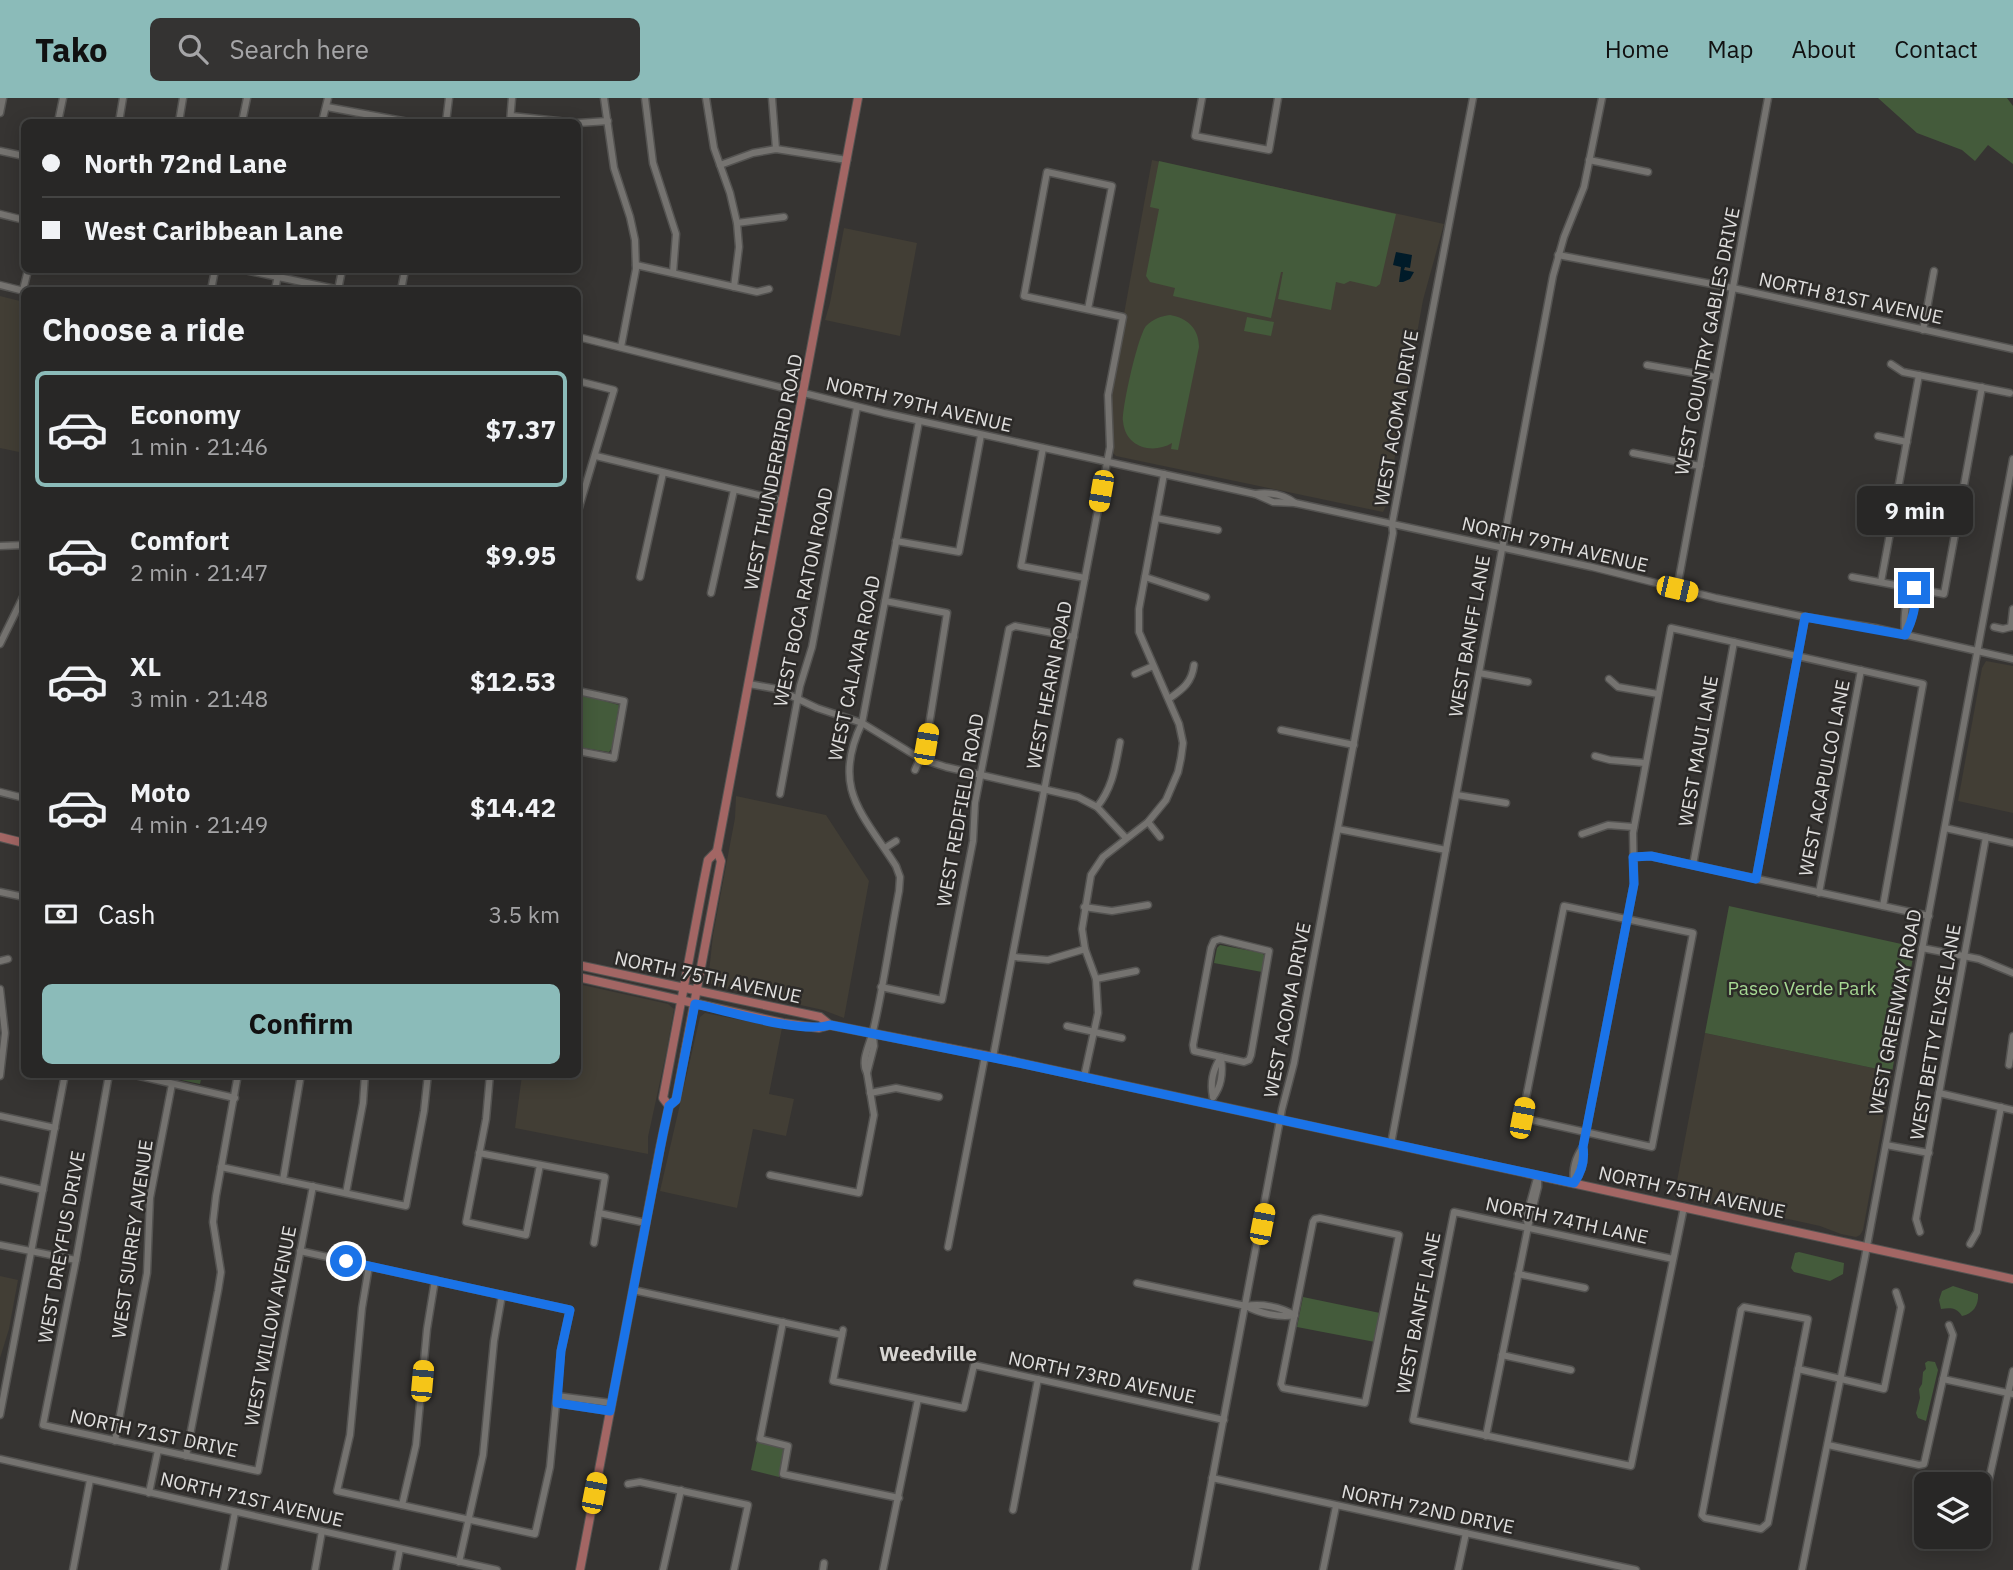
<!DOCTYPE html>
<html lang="en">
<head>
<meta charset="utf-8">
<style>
  body { margin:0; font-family:"IBM Plex Sans",sans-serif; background:#343332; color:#f1f3f6; height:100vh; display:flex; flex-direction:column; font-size:26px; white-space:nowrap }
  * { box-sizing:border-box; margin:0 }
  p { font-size:23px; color:#a5a5a7 }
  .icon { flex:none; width:38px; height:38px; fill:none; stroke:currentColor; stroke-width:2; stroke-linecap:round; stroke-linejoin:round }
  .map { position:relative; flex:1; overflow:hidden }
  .sheet { position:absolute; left:21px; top:189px; width:560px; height:791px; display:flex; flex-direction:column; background:#282726; border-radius:10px; box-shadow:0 4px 18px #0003,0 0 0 2px #444443 }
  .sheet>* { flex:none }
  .hud { position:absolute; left:21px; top:21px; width:560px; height:154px; border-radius:10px; box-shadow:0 4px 18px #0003,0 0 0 2px #444443; display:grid; align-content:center; height:154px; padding:0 21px; background:#282726 }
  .fabs { position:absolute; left:1914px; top:1374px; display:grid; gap:14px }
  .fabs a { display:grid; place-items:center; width:77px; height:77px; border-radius:10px; background:#282726; box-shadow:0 4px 18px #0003,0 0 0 2px #444443; font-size:35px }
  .end { position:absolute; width:32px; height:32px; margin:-16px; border:9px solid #1a73e8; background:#fff; box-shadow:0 0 0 4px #fff }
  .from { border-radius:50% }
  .bubble { position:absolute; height:49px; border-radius:10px; background:#282726; box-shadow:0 4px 18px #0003,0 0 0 2px #444443; font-size:23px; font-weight:800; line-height:49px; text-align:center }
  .car { position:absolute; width:21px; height:42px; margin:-21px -10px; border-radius:9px; box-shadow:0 0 5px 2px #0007; background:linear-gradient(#f5c518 24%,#345 0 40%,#f5c518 0 76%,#345 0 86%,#f5c518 0) }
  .hud b { display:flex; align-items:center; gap:24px; height:66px; font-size:26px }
  .hud b+b { border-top:2px solid #444443 }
  .hud i { width:18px; height:18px; background:#f1f3f6 }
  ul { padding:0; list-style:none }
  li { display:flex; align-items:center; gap:21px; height:116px; margin:0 14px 10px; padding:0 7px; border:4px solid transparent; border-radius:10px }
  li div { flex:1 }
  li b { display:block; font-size:26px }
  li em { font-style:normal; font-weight:800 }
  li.current { border-color:#8bbbb9 }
  li>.icon { width:63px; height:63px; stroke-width:1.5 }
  h2 { padding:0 21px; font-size:32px; line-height:84px }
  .pay { display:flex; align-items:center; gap:18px; height:77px; padding:0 21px; font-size:26px }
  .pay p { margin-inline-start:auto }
  .action { display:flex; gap:14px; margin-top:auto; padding:14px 21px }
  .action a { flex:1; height:80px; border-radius:10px; background:#8bbbb9; color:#111; font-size:28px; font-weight:800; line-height:80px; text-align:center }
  header { display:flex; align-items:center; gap:42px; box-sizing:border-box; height:98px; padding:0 35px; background:#8bbbb9; color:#111 }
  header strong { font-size:33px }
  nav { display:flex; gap:38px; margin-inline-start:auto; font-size:24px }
  .search { width:490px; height:63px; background:#343332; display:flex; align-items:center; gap:18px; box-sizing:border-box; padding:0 24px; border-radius:10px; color:#a5a5a7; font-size:26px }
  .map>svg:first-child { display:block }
</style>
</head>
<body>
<header>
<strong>Tako</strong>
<div class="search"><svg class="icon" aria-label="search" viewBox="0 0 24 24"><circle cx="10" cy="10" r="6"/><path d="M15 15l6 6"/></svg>Search here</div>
<nav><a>Home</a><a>Map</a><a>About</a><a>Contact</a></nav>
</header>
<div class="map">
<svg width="2013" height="1472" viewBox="0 0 2013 1472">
  <rect width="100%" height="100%" fill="#363432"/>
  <!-- built -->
  <g fill="#423e35">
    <polygon points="1152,62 1444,126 1423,202 1386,408 1383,414 1116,358 1113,355 1111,303 1126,222 1124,216"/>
    <polygon points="844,130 917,145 900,238 825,222 830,205"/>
    <polygon points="0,198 24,204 24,355 0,350"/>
    <polygon points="1986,563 2013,568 2013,715 1958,703 1982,570"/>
    <polygon points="736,698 826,717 869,783 844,920 823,912 714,888 708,883 713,837 735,720"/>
    <polygon points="578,886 668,906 674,911 667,951 648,1039 648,1056 515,1030 522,977 578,976"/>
    <polygon points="705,915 782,930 769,996 794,1001 786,1038 753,1031 737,1110 660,1093 700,919"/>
    <polygon points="1705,935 1892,974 1863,1132 1860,1137 1856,1139 1841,1136 1820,1128 1747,1112 1729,1111 1674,1099"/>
    <polygon points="0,1178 18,1182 9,1231 0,1260"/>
  </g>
  <!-- green -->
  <g fill="#445b3b">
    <polygon points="1878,0 2007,0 2013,8 2013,66 1988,47 1975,63 1962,52 1917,35"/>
    <polygon points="1159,63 1396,116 1380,186 1376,189 1350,183 1344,186 1336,184 1331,212 1278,201 1283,174 1281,174 1271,220 1173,198 1175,190 1150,184 1146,178 1159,111 1150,109"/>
    <path d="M1170 217C1188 220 1199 231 1199 249L1178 352 1171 351 1172 345C1152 357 1125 349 1123 323 1122 309 1138 238 1146 228 1153 221 1161 218 1170 217Z"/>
    <polygon points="1247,219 1274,224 1271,238 1244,233"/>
    <polygon points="578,596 619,607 612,650 609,654 578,649"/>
    <polygon points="1729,808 1915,849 1892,974 1705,935"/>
    <polygon points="1220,847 1262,855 1265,858 1262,874 1214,865 1217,850"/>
    <polygon points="157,977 202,976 202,977 200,986"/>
    <polygon points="1799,1154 1844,1165 1843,1176 1830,1183 1794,1174 1791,1170 1795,1155"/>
    <path d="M1953 1188 1978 1196C1979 1207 1973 1216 1962 1218 1956 1209 1950 1210 1941 1211L1939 1202 1942 1193Z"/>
    <polygon points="1303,1199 1380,1215 1375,1244 1297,1229"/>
    <polygon points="1928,1263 1935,1264 1938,1272 1926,1323 1918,1320 1916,1315 1920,1300 1919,1291 1922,1286 1923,1274 1926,1271 1925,1265"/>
    <polygon points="757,1344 786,1351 779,1379 751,1372"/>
  </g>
  <!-- water -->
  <polygon fill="#001b29" points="1396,154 1412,157 1410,170 1405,169 1404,172 1414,174 1410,181 1403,184 1399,184 1401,169 1393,167"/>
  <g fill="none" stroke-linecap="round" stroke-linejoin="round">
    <defs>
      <g id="minor">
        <polyline points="604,0 614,70 630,119 635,142 636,171 621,249"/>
        <polyline points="645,0 653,65 676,136 673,175"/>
        <polyline points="706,0 714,50 730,95 737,125 739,149 734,189"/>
        <polyline points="772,0 776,51"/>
        <polyline points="1202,0 1195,38 1269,52 1278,0"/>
        <polyline points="327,9 408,24"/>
        <polyline points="0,15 3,0"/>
        <polyline points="511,18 567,24"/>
        <polyline points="58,24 63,0"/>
        <polyline points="119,24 123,0"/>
        <polyline points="179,24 183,0"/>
        <polyline points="242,24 247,0"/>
        <polyline points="322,24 328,0"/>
        <polyline points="446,24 449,0"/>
        <polyline points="510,24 512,0"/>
        <polyline points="578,25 608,23"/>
        <polyline points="0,53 24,58"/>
        <polyline points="1589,62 1648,74"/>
        <polyline points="720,67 753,55 776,51 847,62"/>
        <polyline points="0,116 24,122"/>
        <polyline points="737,125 784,119"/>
        <polyline points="1558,157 1733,190 2013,251"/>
        <polyline points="636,167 757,194 769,191"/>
        <polyline points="245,172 340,192"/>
        <polyline points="0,187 24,193"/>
        <polyline points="23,192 28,172"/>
        <polyline points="211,192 215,172"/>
        <polyline points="275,192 279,172"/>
        <polyline points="338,192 342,172"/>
        <polyline points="401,192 405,172"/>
        <polyline points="1923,232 1934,173"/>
        <polyline points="578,239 884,315 1255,396 1273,404 1295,405 1592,469 1716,500 1805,519 1875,530 2013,561"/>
        <polyline points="1891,266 1903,274 2010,295"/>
        <polyline points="1647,267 1716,279"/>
        <polyline points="578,283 614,292 578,413"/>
        <polyline points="1878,338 1907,344"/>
        <polyline points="1043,350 1021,468 1085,480"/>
        <polyline points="1633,355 1700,368"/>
        <polyline points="596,358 783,403"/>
        <path d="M1255 396C1270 394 1283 396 1295 405"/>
        <polyline points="1866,409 1894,414"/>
        <polyline points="1156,420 1218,432"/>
        <polyline points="896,443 959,454 981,337"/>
        <polyline points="0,448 24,447"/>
        <polyline points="640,479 663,375"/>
        <polyline points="1145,479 1206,499"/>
        <polyline points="1852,479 1944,496 1982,289"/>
        <polyline points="1881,484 1919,277"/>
        <polyline points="1677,491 1768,0"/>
        <polyline points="711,495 734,392"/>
        <polyline points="885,503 947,515 926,646 915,672"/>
        <polyline points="1994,529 2003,531 2011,529"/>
        <polyline points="2011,529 2013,511"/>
        <path d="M1906 535C1912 523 1918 503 1914 490"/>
        <path d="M1905 537C1904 524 1904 501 1914 490"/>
        <polyline points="0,546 24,497"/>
        <polyline points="1479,575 1528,584"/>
        <polyline points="1135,576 1153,568"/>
        <polyline points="1609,581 1618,589 1658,596"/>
        <polyline points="749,586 777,591 817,610 862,625 921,661 946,669 1078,699 1097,709 1126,740"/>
        <polyline points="578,593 624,603 614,660 578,653"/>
        <path d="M1170 600C1183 591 1192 584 1194 567"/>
        <polyline points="1281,632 1354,647"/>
        <polyline points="1595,658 1610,662 1645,665"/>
        <polyline points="0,694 24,700"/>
        <polyline points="780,696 800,588 812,549 857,309"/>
        <polyline points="1457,697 1506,705"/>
        <path d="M1097 709C1113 689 1115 669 1120 644"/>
        <polyline points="1148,724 1160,739"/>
        <polyline points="1945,730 2013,745"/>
        <polyline points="1338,731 1446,752"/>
        <polyline points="1582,736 1608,727 1634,729"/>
        <polyline points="885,750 896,743"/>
        <polyline points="1633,759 1651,758 1929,818"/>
        <polyline points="1693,767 1734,544"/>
        <polyline points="1756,781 1805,519"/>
        <polyline points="0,794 24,799"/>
        <polyline points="1819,795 1861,572"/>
        <polygon points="1564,808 1693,835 1652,1049 1522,1020"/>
        <polyline points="1084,809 1112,813 1148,807"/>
        <polygon points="1220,841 1269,853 1251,957 1249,962 1244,964 1194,953 1193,947 1211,850 1214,843"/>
        <polyline points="1922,850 1979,861 2013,875"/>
        <polyline points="1014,859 1048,862 1085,851"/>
        <polyline points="0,863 8,861"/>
        <polyline points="1096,881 1136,873"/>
        <polyline points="881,889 942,902 973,743 975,705 1009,531 1015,528 1074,539"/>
        <polyline points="0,891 5,935 0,978"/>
        <polyline points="1067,928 1122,940"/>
        <polyline points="993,959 1110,349 1108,297 1123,219 1024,198 1047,74 1112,88 1088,211"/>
        <polyline points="2009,967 2013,938"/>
        <polyline points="867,975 874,948 873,938"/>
        <polyline points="109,976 76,1162 43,1327 258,1373 313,1088"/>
        <polyline points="131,976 235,1000"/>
        <polyline points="490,976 486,1021 466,1124 526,1137 540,1067"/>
        <polyline points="1084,979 1098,915 1096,881 1085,851 1082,831 1091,777 1103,759 1148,724 1166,702 1178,674 1181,660 1183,645 1179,626 1139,534 1139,511 1164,376"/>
        <polyline points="870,995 896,990 939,999"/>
        <polyline points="1939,995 2013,1012"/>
        <path d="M1213 999C1222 988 1223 973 1221 959"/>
        <path d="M1213 999C1210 985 1213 971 1221 959"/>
        <polyline points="0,1018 55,1030"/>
        <polyline points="1391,1046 1553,178 1564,139 1584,89 1602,0"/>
        <polyline points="1886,1047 1929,1055"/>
        <polyline points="479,1055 605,1079 594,1145"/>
        <polyline points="221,1069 406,1108 424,1013 428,976"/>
        <path d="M770 1077 859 1095 874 1017 867 975C860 963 870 946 873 933 884 887 890 840 899 793L900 779 896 768C862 715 831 690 862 625L919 323"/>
        <polyline points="0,1082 43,1092"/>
        <polyline points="283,1082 301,976"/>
        <path d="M1574 1085C1581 1075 1585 1062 1583 1049L1634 786 1633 735 1671 530 1923 586 1883 808"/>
        <path d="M1574 1085C1572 1071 1575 1060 1583 1049"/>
        <polyline points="346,1095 363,1005 365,976"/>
        <polyline points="599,1115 646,1125"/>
        <polygon points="1320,1120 1399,1137 1365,1305 1288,1291 1283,1290 1281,1286 1313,1124 1315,1121"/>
        <polyline points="1528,1127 1526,1120 1537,1080"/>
        <polyline points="1920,1134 1916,1121 1986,739"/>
        <polyline points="1970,1146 1977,1134 2001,1009"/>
        <polyline points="0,1147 76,1162"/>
        <polyline points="948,1149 985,958"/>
        <polyline points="300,1153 570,1212 561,1253 550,1369 535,1436 337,1393 350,1337 362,1210 369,1168"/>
        <polyline points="1673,1161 1454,1114 1413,1322 1631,1368 1684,1109"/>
        <polyline points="1518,1176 1585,1190"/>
        <path d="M1137 1185 1246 1208C1259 1215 1279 1220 1295 1217"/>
        <polyline points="633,1192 842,1237"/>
        <path d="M1246 1208C1261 1205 1281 1209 1294 1217"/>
        <polygon points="1744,1209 1808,1221 1768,1425 1761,1431 1705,1420 1702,1417 1741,1212"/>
        <polyline points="783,1224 760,1341 788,1348 783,1376 899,1400"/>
        <polyline points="843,1232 833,1283 964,1310 974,1267 1224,1322"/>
        <polyline points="1502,1257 1571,1272"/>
        <polyline points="1798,1271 1884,1291 1901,1209 1896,1194"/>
        <polyline points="1943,1281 2013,1296"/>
        <polyline points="557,1298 611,1305"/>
        <polyline points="557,1305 610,1313"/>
        <polyline points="0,1317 65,976"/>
        <polyline points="1486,1338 1528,1129 1538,1089 1538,1078"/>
        <polyline points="115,1343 147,1175 150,1100 172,986"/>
        <polyline points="1828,1347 1919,1367 1924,1366 1953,1237 1949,1227"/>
        <polyline points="186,1358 218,1193 221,1174 213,1124 216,1098 238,976"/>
        <polyline points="0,1361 497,1472"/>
        <polyline points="1212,1380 1636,1472"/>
        <polyline points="628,1386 640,1384 748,1407 734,1472"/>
        <polyline points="1988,1386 2013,1273"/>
        <polyline points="149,1395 158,1352"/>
        <polyline points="402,1407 416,1347 427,1231 435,1182"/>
        <polyline points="1013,1412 1038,1281"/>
        <polyline points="459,1464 483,1357 494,1243 502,1197"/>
        <polyline points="73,1472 90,1382"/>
        <polyline points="224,1472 235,1414"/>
        <polyline points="315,1472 322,1433"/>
        <polyline points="396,1472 400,1451"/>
        <polyline points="663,1472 681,1392"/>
        <polyline points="823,1472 824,1465"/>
        <polyline points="883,1472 918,1301"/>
        <polyline points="1195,1472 1282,1011 1294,965 1393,435 1392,426 1473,0"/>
        <polyline points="1323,1472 1336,1408"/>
        <polyline points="1458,1472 1466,1435"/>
        <polyline points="1802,1472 1865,1159 2013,361"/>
      </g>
      <g id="major">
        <polyline points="0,739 24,745"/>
        <polyline points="578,867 820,919 830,927"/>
        <polyline points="578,879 783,925 819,930 830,927 993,959 2013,1181"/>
        <polyline points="669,1008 663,1000 703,787 708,762 717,753"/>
        <polyline points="580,1472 660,1050 669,1008 676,1002 721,763 717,753 858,0"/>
      </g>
    </defs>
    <!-- minor casing -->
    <use href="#minor" stroke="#545351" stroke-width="9"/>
    <!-- major casing -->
    <use href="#major" stroke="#545351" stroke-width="10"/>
    <!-- minor -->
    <use href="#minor" stroke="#757370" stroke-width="6"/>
    <!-- major -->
    <use href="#major" stroke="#a36664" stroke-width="8"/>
  </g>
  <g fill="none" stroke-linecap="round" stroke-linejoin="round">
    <!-- route -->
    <path stroke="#1a73e8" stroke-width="9" d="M346 1163 570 1212 561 1253 557 1305 610 1313 663 1036 669 1008 676 1002 695 906C729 913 799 936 830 927L1014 964 1574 1085C1581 1075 1585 1062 1583 1049L1634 786 1633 759 1651 758 1756 781 1805 519 1905 537C1912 524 1918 505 1914 490"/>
  </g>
  <g text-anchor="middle" stroke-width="5" stroke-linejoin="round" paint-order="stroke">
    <!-- street labels -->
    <g font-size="19" fill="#e0dfde" stroke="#2c2a28">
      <text transform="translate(1851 200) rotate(12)" y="7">NORTH 81ST AVENUE</text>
      <text transform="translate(1707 243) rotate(-79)" y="7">WEST COUNTRY GABLES DRIVE</text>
      <text transform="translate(919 306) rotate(13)" y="7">NORTH 79TH AVENUE</text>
      <text transform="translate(1396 320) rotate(-80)" y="7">WEST ACOMA DRIVE</text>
      <text transform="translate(773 374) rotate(-79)" y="7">WEST THUNDERBIRD ROAD</text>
      <text transform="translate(1555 446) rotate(13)" y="7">NORTH 79TH AVENUE</text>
      <text transform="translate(803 499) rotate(-78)" y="7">WEST BOCA RATON ROAD</text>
      <text transform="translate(1469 538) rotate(-80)" y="7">WEST BANFF LANE</text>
      <text transform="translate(854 570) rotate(-78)" y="7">WEST CALAVAR ROAD</text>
      <text transform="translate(1049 587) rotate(-79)" y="7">WEST HEARN ROAD</text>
      <text transform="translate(1698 653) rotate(-80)" y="7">WEST MAUI LANE</text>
      <text transform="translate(1824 680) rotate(-79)" y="7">WEST ACAPULCO LANE</text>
      <text transform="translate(960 712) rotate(-80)" y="7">WEST REDFIELD ROAD</text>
      <text transform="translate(708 879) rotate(12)" y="7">NORTH 75TH AVENUE</text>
      <text transform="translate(1287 912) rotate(-79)" y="7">WEST ACOMA DRIVE</text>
      <text transform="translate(1895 914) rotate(-79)" y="7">WEST GREENWAY ROAD</text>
      <text transform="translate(1935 934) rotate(-80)" y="7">WEST BETTY ELYSE LANE</text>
      <text transform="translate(1692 1094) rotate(12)" y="7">NORTH 75TH AVENUE</text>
      <text transform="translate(1567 1122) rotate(12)" y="7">NORTH 74TH LANE</text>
      <text transform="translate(132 1141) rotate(-82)" y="7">WEST SURREY AVENUE</text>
      <text transform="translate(61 1149) rotate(-80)" y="7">WEST DREYFUS DRIVE</text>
      <text transform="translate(1418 1215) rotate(-79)" y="7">WEST BANFF LANE</text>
      <text transform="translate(270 1228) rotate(-79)" y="7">WEST WILLOW AVENUE</text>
      <text transform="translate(1102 1279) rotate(12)" y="7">NORTH 73RD AVENUE</text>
      <text transform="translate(154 1335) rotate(12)" y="7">NORTH 71ST DRIVE</text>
      <text transform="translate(252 1401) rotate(13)" y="7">NORTH 71ST AVENUE</text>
      <text transform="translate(1428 1411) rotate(12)" y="7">NORTH 72ND DRIVE</text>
    </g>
    <!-- park labels -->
    <g font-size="19" fill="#a6d893" stroke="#2c2a28">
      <text x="1802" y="897">Paseo Verde Park</text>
    </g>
    <!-- neighbourhood labels -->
    <g font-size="21" font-weight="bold" fill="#d7d5d2" stroke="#2c2a28">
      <text x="928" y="1263">Weedville</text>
    </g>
  </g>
</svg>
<div class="fabs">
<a><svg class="icon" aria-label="layers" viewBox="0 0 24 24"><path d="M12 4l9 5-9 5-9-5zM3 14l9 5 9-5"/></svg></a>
</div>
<i class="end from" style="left:346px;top:1163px"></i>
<i class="end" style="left:1914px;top:490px"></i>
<div class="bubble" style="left:1857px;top:388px;width:116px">9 min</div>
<i class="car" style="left:1101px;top:393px;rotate:190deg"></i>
<i class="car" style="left:1677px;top:491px;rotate:103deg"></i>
<i class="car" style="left:926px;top:646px;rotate:10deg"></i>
<i class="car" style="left:1522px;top:1020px;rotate:11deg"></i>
<i class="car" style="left:1262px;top:1126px;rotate:11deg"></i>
<i class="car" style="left:422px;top:1283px;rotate:5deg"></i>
<i class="car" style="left:594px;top:1395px;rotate:11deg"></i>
<div class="hud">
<b><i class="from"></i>North 72nd Lane</b>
<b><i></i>West Caribbean Lane</b>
</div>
<section class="sheet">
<h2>Choose a ride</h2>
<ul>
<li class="current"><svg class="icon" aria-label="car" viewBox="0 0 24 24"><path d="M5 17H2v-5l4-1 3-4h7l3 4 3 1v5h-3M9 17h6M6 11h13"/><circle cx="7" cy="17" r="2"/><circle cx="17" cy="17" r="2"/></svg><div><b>Economy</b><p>1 min · 21:46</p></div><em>$7.37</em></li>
<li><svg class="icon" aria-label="car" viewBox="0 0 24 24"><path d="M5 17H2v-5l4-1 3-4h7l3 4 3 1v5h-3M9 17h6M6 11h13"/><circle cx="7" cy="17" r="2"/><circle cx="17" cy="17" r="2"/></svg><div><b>Comfort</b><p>2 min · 21:47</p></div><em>$9.95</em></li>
<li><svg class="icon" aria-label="car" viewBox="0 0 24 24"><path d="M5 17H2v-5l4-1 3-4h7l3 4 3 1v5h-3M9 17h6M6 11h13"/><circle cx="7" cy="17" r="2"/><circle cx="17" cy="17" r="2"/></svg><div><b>XL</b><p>3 min · 21:48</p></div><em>$12.53</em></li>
<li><svg class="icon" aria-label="car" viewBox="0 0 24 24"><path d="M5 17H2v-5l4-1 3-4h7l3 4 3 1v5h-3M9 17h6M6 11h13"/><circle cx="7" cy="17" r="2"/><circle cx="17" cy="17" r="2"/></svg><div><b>Moto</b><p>4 min · 21:49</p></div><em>$14.42</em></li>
</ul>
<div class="pay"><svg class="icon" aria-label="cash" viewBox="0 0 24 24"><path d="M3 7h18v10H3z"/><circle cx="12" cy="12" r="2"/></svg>Cash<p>3.5 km</p></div>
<div class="action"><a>Confirm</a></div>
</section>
</div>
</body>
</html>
